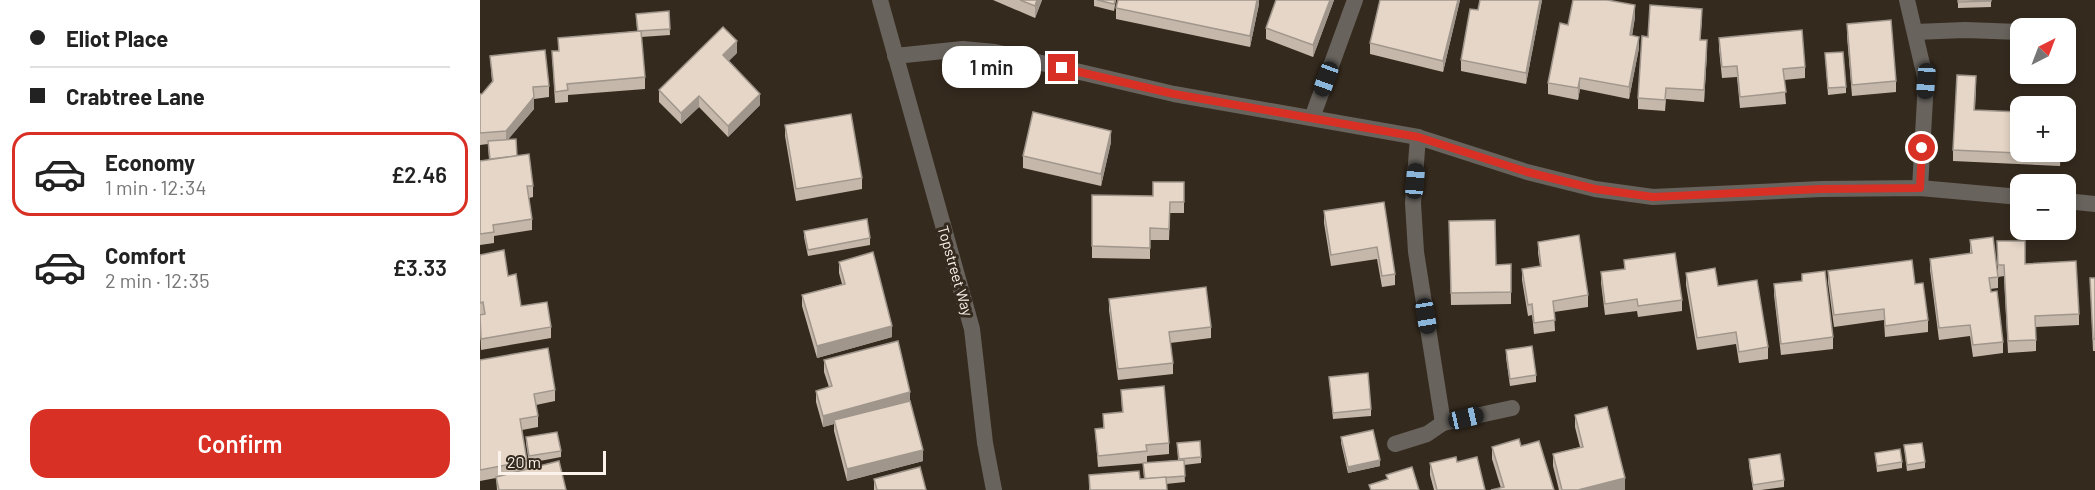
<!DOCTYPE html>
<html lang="en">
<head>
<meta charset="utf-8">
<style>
  body { margin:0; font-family:Barlow,sans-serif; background:#f2f2f2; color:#222; height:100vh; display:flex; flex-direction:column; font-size:22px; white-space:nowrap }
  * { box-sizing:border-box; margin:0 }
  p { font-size:20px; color:#767676 }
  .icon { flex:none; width:33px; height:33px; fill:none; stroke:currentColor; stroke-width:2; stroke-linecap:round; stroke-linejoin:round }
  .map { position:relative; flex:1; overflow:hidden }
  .side { display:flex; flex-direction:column; background:#fff; width:480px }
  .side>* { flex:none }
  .top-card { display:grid; align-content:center; height:132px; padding:0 30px; background:#fff }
  .needle { width:39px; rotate:42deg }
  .fabs { position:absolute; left:1530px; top:18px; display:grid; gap:12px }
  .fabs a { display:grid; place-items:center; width:66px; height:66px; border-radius:12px; background:#fff; box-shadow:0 3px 9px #0003; font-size:30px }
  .scale { position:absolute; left:18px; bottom:15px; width:108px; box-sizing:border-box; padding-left:6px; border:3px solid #faf2eb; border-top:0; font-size:16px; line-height:21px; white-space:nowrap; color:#faf2eb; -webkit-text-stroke:4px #352a1e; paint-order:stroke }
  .end { position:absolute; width:27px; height:27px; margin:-14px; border:8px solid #d93025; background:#fff; box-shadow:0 0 0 3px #fff }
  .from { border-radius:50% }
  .bubble { position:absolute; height:42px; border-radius:18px; background:#fff; box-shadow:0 3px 9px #0003; font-size:20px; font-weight:600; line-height:42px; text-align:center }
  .car { position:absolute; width:18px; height:36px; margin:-18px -9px; border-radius:8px; box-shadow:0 0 4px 2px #0007; background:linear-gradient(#222 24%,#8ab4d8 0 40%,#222 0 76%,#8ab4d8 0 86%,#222 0) }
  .top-card b { display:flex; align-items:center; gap:21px; height:57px; font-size:22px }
  .top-card b+b { border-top:2px solid #e0e0e0 }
  .top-card i { width:15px; height:15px; background:#222 }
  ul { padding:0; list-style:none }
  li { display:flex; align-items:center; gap:18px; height:84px; margin:0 12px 9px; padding:0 18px; border:3px solid transparent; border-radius:18px }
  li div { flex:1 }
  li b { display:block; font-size:22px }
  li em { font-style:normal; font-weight:600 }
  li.selected { border-color:#d93025 }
  li>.icon { width:54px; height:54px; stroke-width:1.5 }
  .button { display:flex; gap:12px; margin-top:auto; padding:12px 30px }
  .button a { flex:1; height:69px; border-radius:18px; background:#d93025; color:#fff; font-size:24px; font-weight:600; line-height:69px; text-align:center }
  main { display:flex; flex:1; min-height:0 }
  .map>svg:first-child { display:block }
</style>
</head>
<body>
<main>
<section class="side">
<div class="top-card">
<b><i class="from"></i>Eliot Place</b>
<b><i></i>Crabtree Lane</b>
</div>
<ul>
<li class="selected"><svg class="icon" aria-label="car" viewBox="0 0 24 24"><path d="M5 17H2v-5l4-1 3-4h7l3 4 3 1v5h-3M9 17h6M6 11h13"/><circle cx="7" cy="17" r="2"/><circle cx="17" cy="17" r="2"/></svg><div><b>Economy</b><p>1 min · 12:34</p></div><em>£2.46</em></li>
<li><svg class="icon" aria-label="car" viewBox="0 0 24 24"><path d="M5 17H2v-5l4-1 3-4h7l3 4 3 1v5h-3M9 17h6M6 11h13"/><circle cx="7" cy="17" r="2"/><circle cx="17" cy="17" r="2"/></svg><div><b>Comfort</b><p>2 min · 12:35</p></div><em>£3.33</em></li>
</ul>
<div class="button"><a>Confirm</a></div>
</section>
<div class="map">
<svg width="1615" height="490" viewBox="0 0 1615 490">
  <rect width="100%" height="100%" fill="#352a1e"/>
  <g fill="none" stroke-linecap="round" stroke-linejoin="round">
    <!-- service -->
    <g stroke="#68635d" stroke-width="16">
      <polyline points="1427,0 1446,81 1440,188"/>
      <polyline points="1435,32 1485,30 1540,32"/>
      <polyline points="832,118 875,0"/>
    </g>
    <!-- minor -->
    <g stroke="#68635d" stroke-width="16">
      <polyline points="415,56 483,49 515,52 694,94 938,137 1047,172 1115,189 1173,197 1341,189 1440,188 1540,197"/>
      <polyline points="938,137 933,203 936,252 963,423"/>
      <polyline points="1586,201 1615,204"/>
      <polyline points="915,444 947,434 963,423 1032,408"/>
    </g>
    <!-- tertiary -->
    <polyline stroke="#68635d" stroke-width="16" points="400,0 492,329 505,443 514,490"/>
  </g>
  <!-- wall -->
  <g fill="#c5b8ab">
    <polygon points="513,0 562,0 555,18"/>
    <polygon points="614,0 636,0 634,11 614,6"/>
    <polygon points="779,0 779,4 770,47 636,19 636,8"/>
    <polygon points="796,0 854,0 833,57 786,39 786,28"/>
    <polygon points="980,0 963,72 890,54 890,43"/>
    <polygon points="1062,0 1046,84 981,71 981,60"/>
    <polygon points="1478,0 1511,0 1511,7 1478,8"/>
    <polygon points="189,11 190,35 161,37 165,77 165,89 88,95 88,102 75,103 72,51 78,51 78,38 157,31 156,14"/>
    <polygon points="1155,17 1152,36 1159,48 1149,99 1100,89 1098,100 1068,94 1068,83 1088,25"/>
    <polygon points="1222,21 1220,40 1227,52 1224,102 1186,99 1185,111 1158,109 1158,98 1168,37"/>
    <polygon points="1367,24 1416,81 1416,92 1372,96 1367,36"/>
    <polygon points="1239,38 1325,67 1325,78 1304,80 1306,104 1260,108 1257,77 1242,78 1239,49"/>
    <polygon points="257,53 248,61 280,105 248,137 219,107 201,124 179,102 179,90"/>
    <polygon points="1345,53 1366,87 1366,93 1348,95"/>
    <polygon points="10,56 69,86 69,97 54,99 54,109 28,139 53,186 53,197 49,198 52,219 52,230 14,236 14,243 0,245 0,161 9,160 8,144 0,145 0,94 2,94 12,82"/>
    <polygon points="1496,87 1495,110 1581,152 1580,166 1473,161 1473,150"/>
    <polygon points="305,125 382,178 382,189 316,201 305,136"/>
    <polygon points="631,142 621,186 543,168 543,156"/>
    <polygon points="704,182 704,213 690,213 689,240 670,240 670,259 612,258 612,195 673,196"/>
    <polygon points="904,202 915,274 915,285 902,287 897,259 851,266 844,223 844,211"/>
    <polygon points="969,221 1016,265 1031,264 1031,304 971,305"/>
    <polygon points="324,231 390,238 390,245 328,256 324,237"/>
    <polygon points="1490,240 1518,274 1517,241 1545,264 1599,314 1599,325 1556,327 1556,351 1528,353 1524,276 1518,277 1518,288 1510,289 1523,342 1523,353 1493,357 1490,336 1459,340 1450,270 1450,259 1490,254"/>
    <polygon points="1058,242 1108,295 1108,307 1074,312 1075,331 1054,334 1052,315 1048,316 1042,280 1042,269 1060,266 1058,253"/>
    <polygon points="0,255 28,276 41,306 71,327 71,338 1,350 0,315 3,314 0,314"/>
    <polygon points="1144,260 1202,300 1202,311 1158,317 1157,311 1125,315 1121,283 1121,272 1144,269"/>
    <polygon points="359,262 412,337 337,358 322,306 322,295 362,284 359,273"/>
    <polygon points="1348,271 1435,284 1448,320 1448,332 1405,337 1404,320 1354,327 1348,282"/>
    <polygon points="1206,273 1238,286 1288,347 1288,359 1259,363 1256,344 1217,350 1206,285"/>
    <polygon points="1610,278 1615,278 1615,351 1613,351"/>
    <polygon points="1294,284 1353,337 1353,349 1301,355 1294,295"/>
    <polygon points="629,299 731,327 731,338 690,343 693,363 693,374 638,380 629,310"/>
    <polygon points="1026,350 1056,375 1056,382 1030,386 1026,357"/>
    <polygon points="0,360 75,390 75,401 56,405 58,416 58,427 42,430 47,461 47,469 86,490 17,490 16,478 0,481"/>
    <polygon points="344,360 430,401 443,461 367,481 354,431 354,424 343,427 336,402 336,391 349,387 344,372"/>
    <polygon points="849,377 891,409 891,416 853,419"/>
    <polygon points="641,390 689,443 689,454 667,456 667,463 618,467 615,429 623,428 623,414 642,412"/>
    <polygon points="1095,415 1145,490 1079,490 1073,466 1073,454 1100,447 1095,427"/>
    <polygon points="46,437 81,451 81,457 49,463 46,443"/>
    <polygon points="861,437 900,466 868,473 861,443"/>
    <polygon points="697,443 721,457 721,463 704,465 705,482 686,484 687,490 609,490 609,475 664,479 663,463 698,460"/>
    <polygon points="1424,445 1445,462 1445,468 1427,471"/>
    <polygon points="1041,446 1074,490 1021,488 1012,459 1012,447"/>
    <polygon points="1395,453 1422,462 1422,468 1397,472"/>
    <polygon points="1269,459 1304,480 1304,487 1281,490 1273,490 1269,465"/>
    <polygon points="977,462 1005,490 954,490 950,475 950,463"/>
    <polygon points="394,479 446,490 394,490"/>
  </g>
  <!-- shaded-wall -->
  <g fill="#a0968b">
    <polygon points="557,0 562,0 555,18 555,6"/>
    <polygon points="777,0 779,0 779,4 770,47 770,36"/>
    <polygon points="850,0 854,0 833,57 833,45"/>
    <polygon points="978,0 980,0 963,72 963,61"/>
    <polygon points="1060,0 1062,0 1046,84 1046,73"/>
    <polygon points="1155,5 1155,17 1150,47 1150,35"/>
    <polygon points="1159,37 1159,48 1149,99 1149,87"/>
    <polygon points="1227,40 1227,52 1224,102 1224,90"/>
    <polygon points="257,41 257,53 243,67 243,55"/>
    <polygon points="1100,78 1100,89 1098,100 1098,88"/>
    <polygon points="280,94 280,105 248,137 248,126"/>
    <polygon points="219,96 219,107 201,124 201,113"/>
    <polygon points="54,97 54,109 26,142 26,131"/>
    <polygon points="631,131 631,142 621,186 621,174"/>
    <polygon points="412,326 412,337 337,358 337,346"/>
    <polygon points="430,392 430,404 354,420 354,424 343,427 343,416"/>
    <polygon points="443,450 443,461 367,481 367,469"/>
    <polygon points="900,460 900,466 868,473 868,467"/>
    <polygon points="1145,478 1145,490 1098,490"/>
  </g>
  <!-- building -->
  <g fill="#e5d6c7" stroke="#a0968b" stroke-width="1.5">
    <polygon points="540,0 557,0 555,6"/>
    <polygon points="617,0 635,0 634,4"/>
    <polygon points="638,0 777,0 770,36 636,8"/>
    <polygon points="796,0 850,0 833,45 786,28"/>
    <polygon points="900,0 978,0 963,61 890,43"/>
    <polygon points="1000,0 1060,0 1046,73 981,60 990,9 998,10"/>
    <polygon points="1093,0 1127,0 1155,5 1150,35 1159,37 1149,87 1100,78 1098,88 1068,83 1080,23 1088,25"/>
    <polygon points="1478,0 1511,0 1511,1 1478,2"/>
    <polygon points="1170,5 1222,9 1220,40 1227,40 1224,90 1186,88 1185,100 1158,98 1162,36 1168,37"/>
    <polygon points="189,11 190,29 158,31 156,14"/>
    <polygon points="1411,20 1416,81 1372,85 1367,24"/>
    <polygon points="243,27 257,41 243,55 280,94 248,126 219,96 201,113 179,90"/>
    <polygon points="1322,30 1325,67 1303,69 1306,92 1260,97 1257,66 1242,67 1239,38"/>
    <polygon points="161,31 165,77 87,84 88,90 75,92 72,51 79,51 78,38"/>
    <polygon points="65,50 69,86 53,87 54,97 26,131 0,133 0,94 2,94 13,81 10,56"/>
    <polygon points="1363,52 1366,87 1348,88 1345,53"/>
    <polygon points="1477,75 1496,76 1494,110 1540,112 1540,152 1580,152 1580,155 1473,150"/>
    <polygon points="553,112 631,131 621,174 543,156"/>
    <polygon points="371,114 382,178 316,189 305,125"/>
    <polygon points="36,139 37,156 10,159 8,141"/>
    <polygon points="49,154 53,186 47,186 52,219 13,225 14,232 0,234 0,161"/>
    <polygon points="673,182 704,182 704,202 690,202 689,229 670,228 670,248 612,246 612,195 673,196"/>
    <polygon points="904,202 915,274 902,276 897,247 851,255 844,211"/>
    <polygon points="387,219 390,238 328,250 324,231"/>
    <polygon points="1015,220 1016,265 1031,264 1031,292 971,293 969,221"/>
    <polygon points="1099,235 1108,295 1073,301 1075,320 1054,323 1052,304 1048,305 1042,269 1061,266 1058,242"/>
    <polygon points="1513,237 1518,277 1509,278 1511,292 1517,291 1523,342 1493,345 1490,325 1459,328 1450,259 1492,253 1490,240"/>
    <polygon points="1517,241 1545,241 1545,264 1596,261 1599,314 1555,316 1556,340 1528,341 1524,265 1518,265"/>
    <polygon points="24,250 28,276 36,274 41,306 67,302 71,327 1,339 0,315 5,314 3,302 0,303 0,255"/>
    <polygon points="393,252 412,326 337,346 322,295 365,284 359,262"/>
    <polygon points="1195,253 1202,300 1158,306 1157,299 1125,304 1121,272 1145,269 1144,260"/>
    <polygon points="1432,260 1435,284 1443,283 1448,320 1405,326 1404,309 1354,315 1348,271"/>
    <polygon points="1235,268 1238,286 1277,280 1288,347 1259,352 1256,332 1217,338 1206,273"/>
    <polygon points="1345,271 1353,337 1301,344 1294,284 1322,281 1322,274"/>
    <polygon points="1610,278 1615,278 1615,339 1613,339"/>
    <polygon points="726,287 731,327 689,332 693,363 638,369 629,299"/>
    <polygon points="418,341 430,392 343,416 336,391 352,386 344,360"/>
    <polygon points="1052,346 1056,375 1030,379 1026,350"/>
    <polygon points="68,348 75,390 54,394 58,416 40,419 47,461 0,470 0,360"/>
    <polygon points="888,373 891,409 853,413 849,377"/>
    <polygon points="684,386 689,443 666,445 667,451 618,456 615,429 624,428 623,414 643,412 641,390"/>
    <polygon points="430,401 443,450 367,469 354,420"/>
    <polygon points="1127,407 1145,478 1098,490 1082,490 1073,454 1103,447 1095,415"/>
    <polygon points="893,430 900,460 868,467 861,437"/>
    <polygon points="77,432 81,451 49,456 46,437"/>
    <polygon points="1039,439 1041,446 1059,441 1074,490 1011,490 1024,487 1012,447"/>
    <polygon points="720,441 721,457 699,459 697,443"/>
    <polygon points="1442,443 1445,462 1427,465 1424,445"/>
    <polygon points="1420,449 1422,462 1397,466 1395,453"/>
    <polygon points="1300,454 1304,480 1273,485 1269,459"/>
    <polygon points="976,457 977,462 997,457 1005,490 957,490 950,463"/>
    <polygon points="704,460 705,476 665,479 663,463"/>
    <polygon points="79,461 86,490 19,490 16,477"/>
    <polygon points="440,467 446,490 397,490 394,479"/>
    <polygon points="932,467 939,490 891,490 889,485 908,479 906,475"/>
    <polygon points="659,471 660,479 686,477 687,490 610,490 609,475"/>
  </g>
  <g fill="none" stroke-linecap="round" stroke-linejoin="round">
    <!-- route -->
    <polyline stroke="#d93025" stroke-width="8" points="582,68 694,94 938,137 1047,172 1115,189 1173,197 1341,189 1440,188 1442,148"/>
  </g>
  <g text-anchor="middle" stroke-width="6" stroke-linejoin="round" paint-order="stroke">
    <!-- street labels -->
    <g font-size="15" fill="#faf2eb" stroke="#352a1e">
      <text transform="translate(475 271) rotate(74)" y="5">Topstreet Way</text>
    </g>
  </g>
</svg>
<div class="fabs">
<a><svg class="needle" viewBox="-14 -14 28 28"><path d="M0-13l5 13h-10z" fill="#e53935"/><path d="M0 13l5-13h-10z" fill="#767676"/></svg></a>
<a>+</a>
<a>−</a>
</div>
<div class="scale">20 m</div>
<i class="end from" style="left:1442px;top:148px"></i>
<i class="end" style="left:582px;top:68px"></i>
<div class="bubble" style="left:462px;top:46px;width:99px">1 min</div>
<i class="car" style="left:846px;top:79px;rotate:200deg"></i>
<i class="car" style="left:1446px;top:81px;rotate:184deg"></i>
<i class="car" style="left:935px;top:181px;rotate:5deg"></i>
<i class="car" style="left:946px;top:316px;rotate:171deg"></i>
<i class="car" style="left:986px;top:418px;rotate:77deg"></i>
</div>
</main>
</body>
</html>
